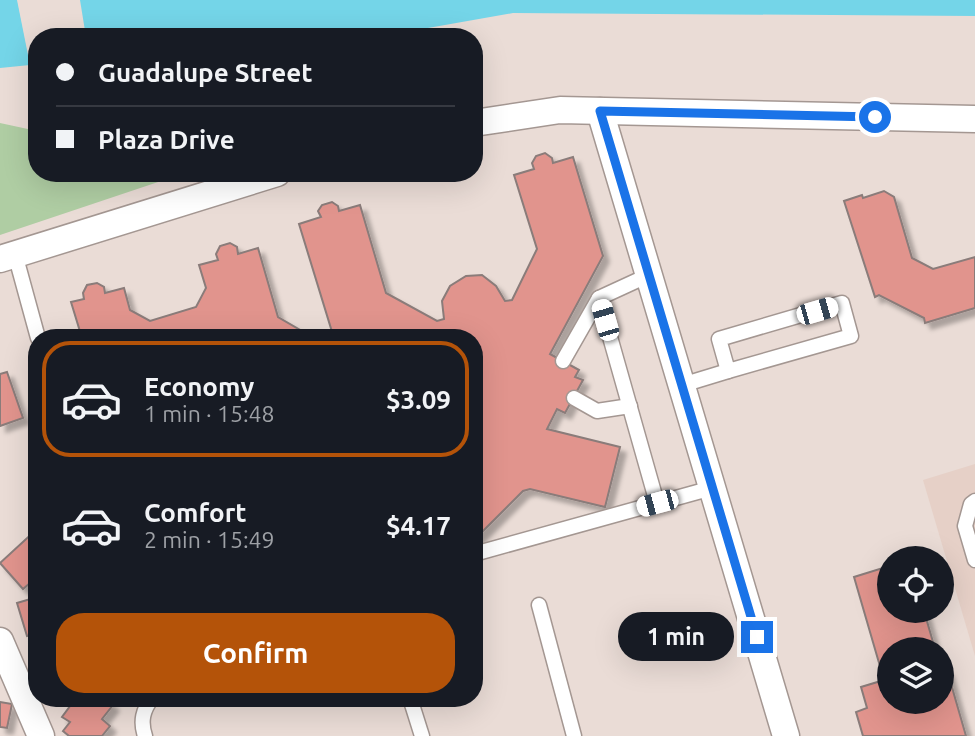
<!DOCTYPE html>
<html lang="en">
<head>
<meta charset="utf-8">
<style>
  body { margin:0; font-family:Ubuntu,sans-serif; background:#20242c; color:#f1f3f6; height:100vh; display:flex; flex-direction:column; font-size:26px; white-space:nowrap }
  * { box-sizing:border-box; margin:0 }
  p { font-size:23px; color:#9ea1a6 }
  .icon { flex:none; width:38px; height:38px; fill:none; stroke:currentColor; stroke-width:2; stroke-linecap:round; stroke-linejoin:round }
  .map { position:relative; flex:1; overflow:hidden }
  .panel { position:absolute; left:28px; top:329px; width:455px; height:378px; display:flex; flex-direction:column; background:#171b24; border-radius:28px; box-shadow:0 7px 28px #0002 }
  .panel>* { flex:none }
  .hud { position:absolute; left:28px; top:28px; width:455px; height:154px; border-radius:28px; box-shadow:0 7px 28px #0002; display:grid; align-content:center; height:154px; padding:0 28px; background:#171b24 }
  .buttons { position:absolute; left:877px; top:546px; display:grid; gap:14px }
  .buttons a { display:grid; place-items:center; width:77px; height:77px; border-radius:50%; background:#171b24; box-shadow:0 7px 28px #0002; font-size:35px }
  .end { position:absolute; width:32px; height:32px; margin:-16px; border:9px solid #1a73e8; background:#fff; box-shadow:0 0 0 4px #fff }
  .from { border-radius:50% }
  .bubble { position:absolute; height:49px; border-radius:24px; background:#171b24; box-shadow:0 7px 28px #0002; font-size:23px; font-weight:700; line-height:49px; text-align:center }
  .car { position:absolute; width:21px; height:42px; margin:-21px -10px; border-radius:9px; box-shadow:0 0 5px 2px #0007; background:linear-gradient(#fff 24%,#345 0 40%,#fff 0 76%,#345 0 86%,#fff 0) }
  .hud b { display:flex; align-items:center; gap:24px; height:66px; font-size:26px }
  .hud b+b { border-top:2px solid #363941 }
  .hud i { width:18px; height:18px; background:#f1f3f6 }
  ul { padding:12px 0 0; list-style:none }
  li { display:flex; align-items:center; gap:21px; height:116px; margin:0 14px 10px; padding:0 14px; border:4px solid transparent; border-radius:28px }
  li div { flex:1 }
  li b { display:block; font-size:26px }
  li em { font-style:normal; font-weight:700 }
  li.active { border-color:#b45309 }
  li>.icon { width:63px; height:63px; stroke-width:1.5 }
  .action { display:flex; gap:14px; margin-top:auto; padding:14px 28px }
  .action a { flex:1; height:80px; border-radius:28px; background:#b45309; color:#fff; font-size:28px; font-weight:700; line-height:80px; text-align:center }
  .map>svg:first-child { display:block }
</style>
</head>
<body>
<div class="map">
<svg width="975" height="736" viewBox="0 0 975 736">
  <defs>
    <filter id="shadow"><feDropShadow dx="6" dy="6" stdDeviation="2" flood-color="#0004"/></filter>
  </defs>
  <rect width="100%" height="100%" fill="#eadcd6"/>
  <!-- built -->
  <polygon fill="#e6d0c7" points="975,464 975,656 923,480"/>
  <!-- green -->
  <polygon fill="#afcda3" points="0,123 37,131 37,173 185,173 0,235"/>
  <!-- water -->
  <g fill="#74d5e8">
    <polygon points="0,0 17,0 30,65 0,68"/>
    <polygon points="80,0 975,0 975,16 513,13 377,37 86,37"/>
  </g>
  <!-- building -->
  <g fill="#e1948d" stroke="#8a7c7a" stroke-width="2" filter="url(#shadow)">
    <polygon points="545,153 552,158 553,163 573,157 603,256 550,354 579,370 575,377 583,380 565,413 557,409 547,429 620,447 605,507 530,489 523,491 474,540 474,450 481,444 474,423 474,338 338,338 333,335 299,224 321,217 318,211 322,205 332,202 338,206 339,211 360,205 386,293 437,321 444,319 442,301 450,286 466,276 482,275 496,286 505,301 512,300 537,249 514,175 534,169 532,163 536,156"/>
    <polygon points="884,191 894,197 912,258 933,269 975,257 975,308 925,323 924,318 879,295 875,297 844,201 862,195 863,198"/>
    <polygon points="230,243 237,247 238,254 258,248 278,317 314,338 82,338 71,302 84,299 83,293 87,285 97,283 104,287 105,293 124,288 130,310 150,321 196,307 206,288 199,265 218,260 216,254 220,246"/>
    <polygon points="7,372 23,418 0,426 0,374"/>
    <polygon points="37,529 37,577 23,589 0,563"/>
    <polygon points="889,566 889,611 924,611 935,649 889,649 889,702 942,702 942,670 947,670 966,736 863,736 856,712 867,708 861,687 884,680 854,577"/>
    <polygon points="37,597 37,633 27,636 17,603"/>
    <polygon points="76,698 83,698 89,703 93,698 104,698 113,705 102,719 110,726 102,736 69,736 63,731 70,722 62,717"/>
    <polygon points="0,702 12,704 7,728 0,727"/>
  </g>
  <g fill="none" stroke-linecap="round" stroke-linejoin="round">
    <defs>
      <g id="lane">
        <polyline points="15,254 38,338"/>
        <polyline points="649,275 599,298 657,503"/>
        <polygon points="842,303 851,336 728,371 719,339"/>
        <polyline points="563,361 599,298"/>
        <polyline points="682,385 728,371"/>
        <polyline points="574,398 597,411 630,406"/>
        <polyline points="975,501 971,504 965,526 975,560"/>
        <polyline points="474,554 712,488"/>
        <polyline points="539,605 574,736"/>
        <polyline points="410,698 422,736"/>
        <path d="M145 736C140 721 143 710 152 698"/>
      </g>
      <g id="street">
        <polyline points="600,111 786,736"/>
        <polyline points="474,123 560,110 975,119"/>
        <polyline points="0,259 277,173"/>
        <polyline points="0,641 41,736"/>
      </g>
    </defs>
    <!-- lane casing -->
    <use href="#lane" stroke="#a49792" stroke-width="17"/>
    <!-- street casing -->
    <use href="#street" stroke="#a49792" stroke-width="29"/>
    <!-- lane -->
    <use href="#lane" stroke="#fff" stroke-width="14"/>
    <!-- street -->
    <use href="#street" stroke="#fff" stroke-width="26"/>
  </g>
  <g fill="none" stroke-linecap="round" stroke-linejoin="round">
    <!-- route -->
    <polyline stroke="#1a73e8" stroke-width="9" points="757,637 600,111 875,117"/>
  </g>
</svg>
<div class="buttons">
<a><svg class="icon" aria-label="locate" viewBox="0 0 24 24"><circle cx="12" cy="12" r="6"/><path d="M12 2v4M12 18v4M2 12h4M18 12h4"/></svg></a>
<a><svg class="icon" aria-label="layers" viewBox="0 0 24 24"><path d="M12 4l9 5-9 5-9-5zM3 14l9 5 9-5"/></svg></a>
</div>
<i class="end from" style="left:875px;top:117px"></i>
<i class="end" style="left:757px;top:637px"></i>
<div class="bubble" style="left:618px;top:612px;width:116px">1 min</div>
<i class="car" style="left:817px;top:311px;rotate:74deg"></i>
<i class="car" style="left:605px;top:320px;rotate:344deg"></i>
<i class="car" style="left:657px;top:503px;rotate:255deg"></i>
<div class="hud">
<b><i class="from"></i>Guadalupe Street</b>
<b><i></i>Plaza Drive</b>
</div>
<section class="panel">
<ul>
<li class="active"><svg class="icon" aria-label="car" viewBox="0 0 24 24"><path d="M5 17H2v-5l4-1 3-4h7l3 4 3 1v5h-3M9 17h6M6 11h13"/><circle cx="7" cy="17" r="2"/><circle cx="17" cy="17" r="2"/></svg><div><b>Economy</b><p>1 min · 15:48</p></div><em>$3.09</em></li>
<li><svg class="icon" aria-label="car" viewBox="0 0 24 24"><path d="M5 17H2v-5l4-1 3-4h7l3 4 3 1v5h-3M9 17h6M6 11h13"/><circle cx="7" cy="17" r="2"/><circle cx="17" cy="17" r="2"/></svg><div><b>Comfort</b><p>2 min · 15:49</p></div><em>$4.17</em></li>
</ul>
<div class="action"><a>Confirm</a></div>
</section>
</div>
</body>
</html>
